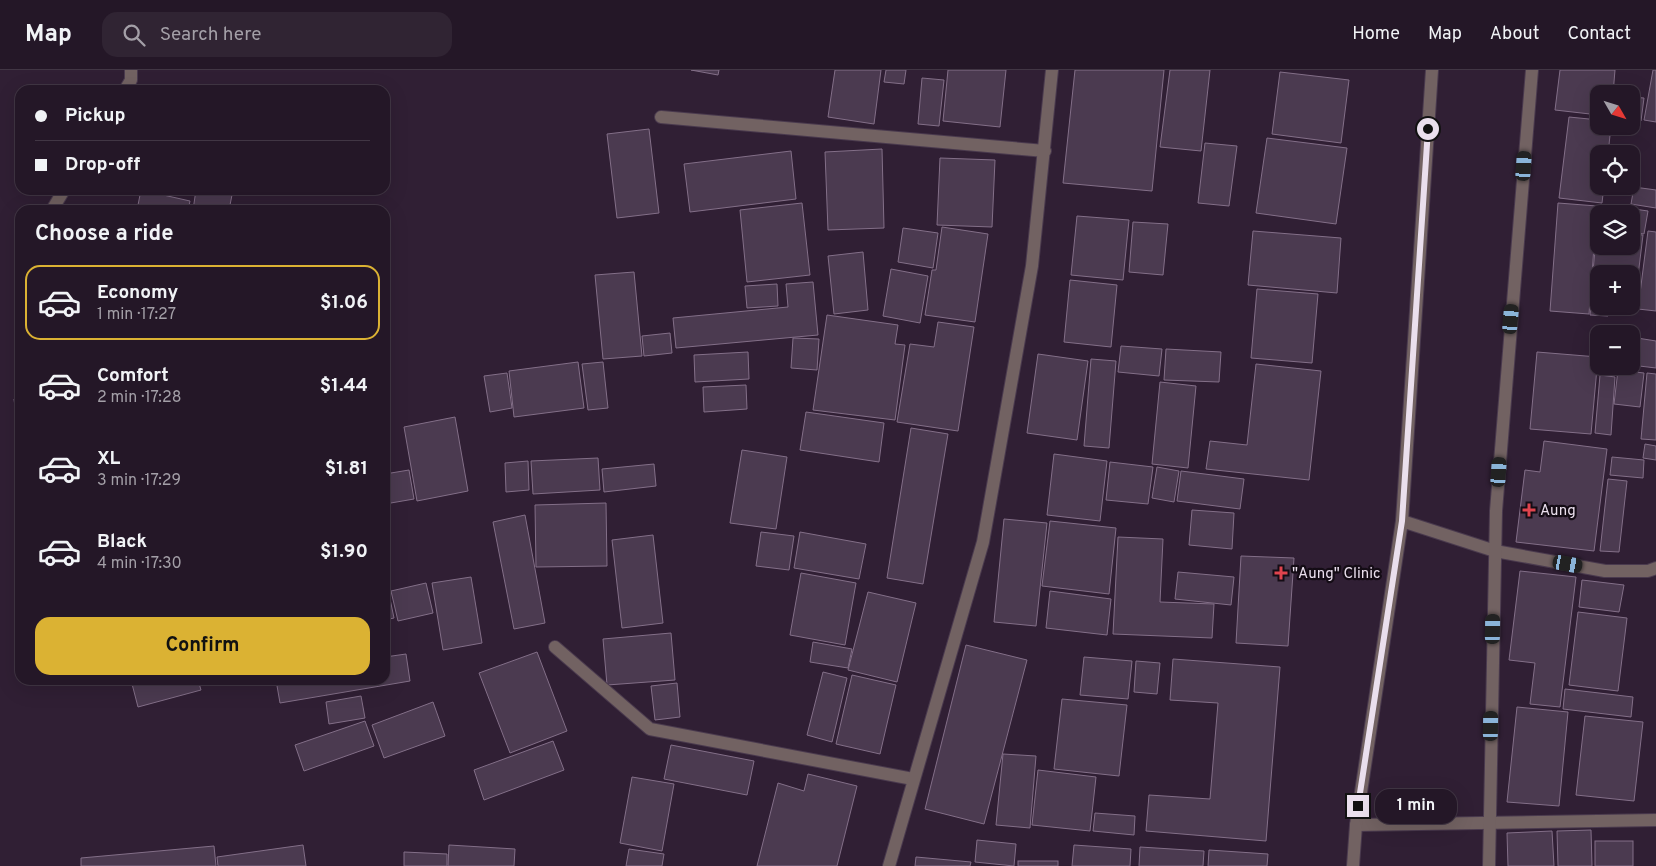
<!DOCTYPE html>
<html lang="en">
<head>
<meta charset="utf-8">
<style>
  body { margin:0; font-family:Overpass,sans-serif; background:#302433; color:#f1f3f6; height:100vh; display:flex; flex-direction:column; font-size:19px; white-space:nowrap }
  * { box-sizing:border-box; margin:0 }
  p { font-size:16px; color:#a39fa7 }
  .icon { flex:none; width:28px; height:28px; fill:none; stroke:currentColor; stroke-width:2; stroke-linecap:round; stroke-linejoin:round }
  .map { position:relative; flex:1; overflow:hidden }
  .panel { position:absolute; left:15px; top:135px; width:375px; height:480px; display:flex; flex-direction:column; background:#241727; border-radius:15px; box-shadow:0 5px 20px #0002,0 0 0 1px #413644 }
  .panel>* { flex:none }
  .guide { position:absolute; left:15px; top:15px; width:375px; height:110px; border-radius:15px; box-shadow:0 5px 20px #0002,0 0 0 1px #413644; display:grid; align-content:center; height:110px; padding:0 20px; background:#241727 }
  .needle { width:32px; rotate:129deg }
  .fabs { position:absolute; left:1590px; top:15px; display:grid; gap:10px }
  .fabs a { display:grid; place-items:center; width:50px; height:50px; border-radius:10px; background:#241727; box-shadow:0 5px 20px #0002,0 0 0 1px #413644; font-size:25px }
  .end { position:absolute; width:22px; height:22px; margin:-11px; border:6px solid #eadfed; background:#111; box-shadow:0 0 0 2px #111 }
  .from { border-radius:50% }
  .bubble { position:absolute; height:35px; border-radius:15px; background:#241727; box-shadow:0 5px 20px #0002,0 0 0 1px #413644; font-size:16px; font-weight:700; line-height:35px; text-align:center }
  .car { position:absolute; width:15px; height:30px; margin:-15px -8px; border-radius:6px; box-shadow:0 0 4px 1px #0007; background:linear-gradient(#222 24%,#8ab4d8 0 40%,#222 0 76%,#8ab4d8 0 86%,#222 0) }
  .guide b { display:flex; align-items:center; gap:18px; height:48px; font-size:19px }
  .guide b+b { border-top:1px solid #413644 }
  .guide i { width:12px; height:12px; background:#f1f3f6 }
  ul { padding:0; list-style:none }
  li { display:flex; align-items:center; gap:15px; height:75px; margin:0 10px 8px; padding:0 10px; border:2px solid transparent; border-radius:15px }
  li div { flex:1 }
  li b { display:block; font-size:19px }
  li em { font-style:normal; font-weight:700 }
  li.active { border-color:#dbb233 }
  li>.icon { width:45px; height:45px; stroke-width:1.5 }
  h2 { padding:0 20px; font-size:22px; line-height:60px }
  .primary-button { display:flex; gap:10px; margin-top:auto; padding:10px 20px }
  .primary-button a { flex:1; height:58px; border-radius:15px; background:#dbb233; color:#111; font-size:20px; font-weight:700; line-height:58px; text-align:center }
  header { display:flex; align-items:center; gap:30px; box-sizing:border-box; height:70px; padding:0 25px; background:#241727; border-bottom:1px solid #413644 }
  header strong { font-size:24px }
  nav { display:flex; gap:28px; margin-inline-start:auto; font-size:18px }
  .search { width:350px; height:45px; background:#302433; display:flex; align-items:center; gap:12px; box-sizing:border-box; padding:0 18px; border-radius:15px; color:#a39fa7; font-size:19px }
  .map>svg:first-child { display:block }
</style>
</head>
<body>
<header>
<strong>Map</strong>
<div class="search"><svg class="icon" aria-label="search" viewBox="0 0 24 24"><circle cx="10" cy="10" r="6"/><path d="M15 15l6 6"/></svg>Search here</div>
<nav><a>Home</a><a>Map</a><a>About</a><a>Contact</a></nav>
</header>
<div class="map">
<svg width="1656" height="796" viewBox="0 0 1656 796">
  <rect width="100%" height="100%" fill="#301f34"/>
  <!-- building -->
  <g fill="#4b3a50" stroke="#836f88">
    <polygon points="691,0 719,0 718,5"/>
    <polygon points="835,0 881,0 874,54 828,47"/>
    <polygon points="886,0 906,0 904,14 884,12"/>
    <polygon points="948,0 1006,0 1000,57 943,51"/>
    <polygon points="1075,0 1164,0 1152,121 1063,113"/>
    <polygon points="1170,0 1210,0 1201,81 1160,77"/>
    <polygon points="1560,0 1615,0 1613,24 1599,24 1599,45 1555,40"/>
    <polygon points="1653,0 1656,0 1656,52 1644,50"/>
    <polygon points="1280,2 1349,10 1341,73 1272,64"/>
    <polygon points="922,8 944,10 939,56 918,54"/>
    <polygon points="1631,27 1644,28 1641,51 1631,50"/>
    <polygon points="1569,47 1599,50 1599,56 1611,56 1608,84 1599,84 1599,116 1604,116 1602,133 1559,128"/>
    <polygon points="649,59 659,143 617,148 607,64"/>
    <polygon points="1267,68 1347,78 1336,154 1256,143"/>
    <polygon points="1205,73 1237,76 1229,136 1198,133"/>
    <polygon points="882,79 884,158 828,160 825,82"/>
    <polygon points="791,81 796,129 690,142 684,94"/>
    <polygon points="940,88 995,90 992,157 937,155"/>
    <polygon points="1634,117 1656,120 1656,138 1631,134"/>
    <polygon points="141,120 190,131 188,140 137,140"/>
    <polygon points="196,120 233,120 229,140 193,140"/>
    <polygon points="802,133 810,205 747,212 740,140"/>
    <polygon points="1558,133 1597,136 1589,244 1550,241"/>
    <polygon points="1606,135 1648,141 1644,164 1631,162 1631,144 1605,144"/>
    <polygon points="1077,146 1129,150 1123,210 1071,205"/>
    <polygon points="1133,152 1168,154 1163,205 1129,202"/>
    <polygon points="942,157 988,164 975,252 925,245 932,200 936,200"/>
    <polygon points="903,158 938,163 933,198 898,192"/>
    <polygon points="1597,160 1599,160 1599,176 1631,176 1631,164 1643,165 1638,206 1631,205 1631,204 1593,201"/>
    <polygon points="1253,161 1341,168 1337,223 1248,215"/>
    <polygon points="1648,161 1656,162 1656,241 1638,239"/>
    <polygon points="863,182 868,240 834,244 828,186"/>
    <polygon points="891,199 928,206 920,253 883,246"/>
    <polygon points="634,202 642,286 603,289 595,205"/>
    <polygon points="1594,203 1606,204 1599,204 1599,236 1609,236 1608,246 1590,245"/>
    <polygon points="1070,210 1117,215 1111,277 1064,272"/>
    <polygon points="813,212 818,265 676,278 673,248 788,237 786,214"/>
    <polygon points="777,214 778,236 747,238 745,216"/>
    <polygon points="1257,219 1318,224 1312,293 1251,288"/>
    <polygon points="827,245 898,255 895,274 905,275 895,350 813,340"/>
    <polygon points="938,252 974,257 958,361 897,352 910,274 934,277"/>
    <polygon points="670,263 672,283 644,286 642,266"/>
    <polygon points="1631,267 1656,271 1656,298 1631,295"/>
    <polygon points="793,268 819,269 817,300 791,298"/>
    <polygon points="1121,276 1162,279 1159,306 1118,302"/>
    <polygon points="1166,279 1221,282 1219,312 1164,310"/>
    <polygon points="748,282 749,309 695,312 694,285"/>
    <polygon points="1537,282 1598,287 1591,364 1530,359"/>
    <polygon points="1038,284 1088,291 1077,370 1027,363"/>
    <polygon points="1091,289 1116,291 1109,378 1084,376"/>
    <polygon points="578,292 584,338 514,347 509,301"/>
    <polygon points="603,292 608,338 588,340 582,294"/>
    <polygon points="1256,294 1321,301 1309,410 1206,399 1210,371 1247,375"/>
    <polygon points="1618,300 1644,303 1640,337 1614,334"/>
    <polygon points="507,303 512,338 490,342 484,306"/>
    <polygon points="1647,303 1656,304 1656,370 1641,369"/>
    <polygon points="1600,305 1615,307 1611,365 1595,363"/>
    <polygon points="1160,312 1196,316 1188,398 1152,394"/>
    <polygon points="746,315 747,339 704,342 703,317"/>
    <polygon points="20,328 20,376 14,329"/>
    <polygon points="385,332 389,360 385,361"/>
    <polygon points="806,342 884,353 879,392 800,380"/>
    <polygon points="455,347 468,421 417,431 404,357"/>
    <polygon points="911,358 948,364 923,514 887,508"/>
    <polygon points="1544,371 1607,379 1594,481 1516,472 1525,400 1540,402"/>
    <polygon points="1645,374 1656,376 1656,390 1643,388"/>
    <polygon points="742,380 787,387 776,459 730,453"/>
    <polygon points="1054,384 1107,391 1100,451 1047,445"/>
    <polygon points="1612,387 1644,390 1643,408 1610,405"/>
    <polygon points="598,388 600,420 533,424 531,391"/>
    <polygon points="528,391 529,420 506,422 505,393"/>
    <polygon points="1110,392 1153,397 1148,434 1106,430"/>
    <polygon points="654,394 656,416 604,422 602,399"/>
    <polygon points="1157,397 1179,401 1174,432 1152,428"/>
    <polygon points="409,400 414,429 385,434 385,404"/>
    <polygon points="1181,401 1244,409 1240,439 1177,431"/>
    <polygon points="1608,409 1627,411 1619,482 1600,481"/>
    <polygon points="606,433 607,496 536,497 535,435"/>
    <polygon points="1192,440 1234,443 1232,479 1189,475"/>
    <polygon points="525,445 545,553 514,559 493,452"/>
    <polygon points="1004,449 1047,453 1036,556 994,552"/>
    <polygon points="1050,451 1116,458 1109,524 1042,516"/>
    <polygon points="761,462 794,466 789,500 756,496"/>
    <polygon points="800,462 866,474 859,509 794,498"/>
    <polygon points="653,465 663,553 622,558 612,470"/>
    <polygon points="1118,467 1163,469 1160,532 1214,534 1212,568 1113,564"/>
    <polygon points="1241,486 1294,488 1288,576 1236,573"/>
    <polygon points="1520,501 1576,507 1560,637 1530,634 1535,593 1509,590"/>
    <polygon points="1178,502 1234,507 1231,535 1175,529"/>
    <polygon points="801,503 856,513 845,575 790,565"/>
    <polygon points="471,507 482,573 443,580 432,513"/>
    <polygon points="1582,510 1624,515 1619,542 1579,537"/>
    <polygon points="426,513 433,543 398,551 391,521"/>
    <polygon points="1050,521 1111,529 1107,565 1046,558"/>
    <polygon points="868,522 916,533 897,612 848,600"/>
    <polygon points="389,524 394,548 385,550 385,525"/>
    <polygon points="1578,542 1627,548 1618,621 1569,615"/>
    <polygon points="671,563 675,610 607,615 603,569"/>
    <polygon points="813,572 852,579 848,598 810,592"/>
    <polygon points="966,575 1027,590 984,754 925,739"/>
    <polygon points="537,582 567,661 510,683 479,603"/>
    <polygon points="406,584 410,611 280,633 276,610 385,610 385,587"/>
    <polygon points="1084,587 1132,591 1128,629 1080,625"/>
    <polygon points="1173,589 1280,597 1266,771 1146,761 1149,725 1210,729 1218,633 1170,630"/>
    <polygon points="1136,591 1160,593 1157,624 1134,622"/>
    <polygon points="823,602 847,608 832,672 807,665"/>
    <polygon points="852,605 896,615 880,684 836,674"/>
    <polygon points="131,610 198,610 201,620 138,637"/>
    <polygon points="677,613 680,647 655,650 651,616"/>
    <polygon points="1565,619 1633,627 1631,647 1563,639"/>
    <polygon points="361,626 365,648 329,654 326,632"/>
    <polygon points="1062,629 1127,635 1119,706 1054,699"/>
    <polygon points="433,632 445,666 384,688 372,655"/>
    <polygon points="1517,637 1568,642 1559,736 1507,732"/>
    <polygon points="1585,646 1643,652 1634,731 1576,725"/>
    <polygon points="365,651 374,676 304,701 295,675"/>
    <polygon points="553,671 564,700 484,730 474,700"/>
    <polygon points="671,675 754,691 747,725 664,709"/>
    <polygon points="1003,684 1036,686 1030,758 996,755"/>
    <polygon points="1038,700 1096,707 1090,761 1032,755"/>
    <polygon points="808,704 857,716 837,796 757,796 778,713 804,721"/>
    <polygon points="632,707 674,714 662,781 620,773"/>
    <polygon points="1095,743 1135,746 1134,765 1093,761"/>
    <polygon points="1591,760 1592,796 1558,796 1557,761"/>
    <polygon points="1552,761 1554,796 1508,796 1507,763"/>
    <polygon points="977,770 1016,774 1014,796 975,792"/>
    <rect x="1595" y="771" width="38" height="25"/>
    <polygon points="303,775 306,796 218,796 217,787"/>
    <polygon points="449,775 515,779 514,796 448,796"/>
    <polygon points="1074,775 1131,779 1130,796 1072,796"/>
    <polygon points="214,776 216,796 81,796 81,788"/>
    <polygon points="1140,777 1204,781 1203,796 1139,796"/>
    <polygon points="629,779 664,784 662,796 626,796"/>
    <polygon points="1209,780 1268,784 1267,796 1208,796"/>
    <polygon points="404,782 447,784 447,796 404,796"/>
    <polygon points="916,787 971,792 970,796 915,796"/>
    <rect x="1018" y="791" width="40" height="5"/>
  </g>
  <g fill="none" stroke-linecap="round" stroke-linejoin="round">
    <defs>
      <g id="minor">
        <polyline points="125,20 131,10 131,0"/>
        <polyline points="661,47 1045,81"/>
        <polyline points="52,140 64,120"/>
        <polyline points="1402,451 1495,481 1605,501 1648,501 1656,498"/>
        <polyline points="555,577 650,659 913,709"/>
        <polyline points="1356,755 1656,750"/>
        <polyline points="1353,796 1356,755 1402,451 1432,0"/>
        <polyline points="1489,796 1496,441 1532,0"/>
      </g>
      <polyline id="tertiary" points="889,796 983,472 1032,196 1052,0"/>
    </defs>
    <!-- minor casing -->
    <use href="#minor" stroke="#4a3a4e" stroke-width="14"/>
    <!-- tertiary casing -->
    <use href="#tertiary" stroke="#4a3a4e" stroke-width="14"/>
    <!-- minor -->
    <use href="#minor" stroke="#726262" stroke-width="12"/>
    <!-- tertiary -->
    <use href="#tertiary" stroke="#726262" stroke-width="12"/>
  </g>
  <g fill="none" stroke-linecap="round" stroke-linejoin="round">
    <!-- route -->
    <polyline stroke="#eadfed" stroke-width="6" points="1358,736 1402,451 1428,59"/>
  </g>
  <!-- markers -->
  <g fill="#e0444e" stroke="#140c15" stroke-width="2">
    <path d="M1526.5 432.5h5v5h5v5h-5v5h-5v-5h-5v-5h5z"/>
    <path d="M1278.5 495.5h5v5h5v5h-5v5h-5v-5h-5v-5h5z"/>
  </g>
  <g text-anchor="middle" stroke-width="4.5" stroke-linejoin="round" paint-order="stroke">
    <!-- poi labels -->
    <g font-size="15" fill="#eadfed" stroke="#140c15" text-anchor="start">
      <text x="1540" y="445">Aung</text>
      <text x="1292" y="508">"Aung" Clinic</text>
    </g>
  </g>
</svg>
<div class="fabs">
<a><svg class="needle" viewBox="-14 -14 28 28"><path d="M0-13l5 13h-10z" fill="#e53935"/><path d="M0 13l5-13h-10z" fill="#a39fa7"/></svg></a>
<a><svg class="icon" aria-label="locate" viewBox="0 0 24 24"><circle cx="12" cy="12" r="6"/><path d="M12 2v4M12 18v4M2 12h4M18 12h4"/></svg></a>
<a><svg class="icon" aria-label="layers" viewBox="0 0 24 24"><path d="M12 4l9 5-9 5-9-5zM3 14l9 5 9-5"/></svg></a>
<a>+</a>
<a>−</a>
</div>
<i class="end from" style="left:1428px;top:59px"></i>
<i class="end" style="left:1358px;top:736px"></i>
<div class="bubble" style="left:1375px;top:719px;width:82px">1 min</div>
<i class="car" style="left:1524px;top:96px;rotate:4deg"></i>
<i class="car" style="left:1511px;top:249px;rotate:5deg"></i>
<i class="car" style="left:1499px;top:402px;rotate:4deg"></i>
<i class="car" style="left:1568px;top:494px;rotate:100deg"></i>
<i class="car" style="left:1493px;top:559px;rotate:1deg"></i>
<i class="car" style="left:1491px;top:656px;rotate:1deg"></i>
<div class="guide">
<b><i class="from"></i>Pickup</b>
<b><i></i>Drop-off</b>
</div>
<section class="panel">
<h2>Choose a ride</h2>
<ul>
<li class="active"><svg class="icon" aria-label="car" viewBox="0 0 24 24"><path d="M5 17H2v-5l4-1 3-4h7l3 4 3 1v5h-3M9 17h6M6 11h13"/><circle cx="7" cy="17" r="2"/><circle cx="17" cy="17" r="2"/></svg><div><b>Economy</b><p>1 min · 17:27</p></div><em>$1.06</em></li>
<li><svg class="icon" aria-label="car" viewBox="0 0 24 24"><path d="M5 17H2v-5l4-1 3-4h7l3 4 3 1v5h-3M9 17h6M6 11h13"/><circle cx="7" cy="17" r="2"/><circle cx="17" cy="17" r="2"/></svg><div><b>Comfort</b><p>2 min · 17:28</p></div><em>$1.44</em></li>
<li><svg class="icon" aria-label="car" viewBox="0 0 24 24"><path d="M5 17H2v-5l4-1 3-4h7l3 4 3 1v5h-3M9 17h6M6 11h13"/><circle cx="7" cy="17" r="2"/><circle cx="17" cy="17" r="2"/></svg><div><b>XL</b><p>3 min · 17:29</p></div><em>$1.81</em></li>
<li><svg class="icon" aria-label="car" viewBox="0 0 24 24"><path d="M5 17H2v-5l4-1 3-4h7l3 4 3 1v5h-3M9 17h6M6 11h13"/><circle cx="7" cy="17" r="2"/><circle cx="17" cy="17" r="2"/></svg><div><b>Black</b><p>4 min · 17:30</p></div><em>$1.90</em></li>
</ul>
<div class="primary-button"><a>Confirm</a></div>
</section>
</div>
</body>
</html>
